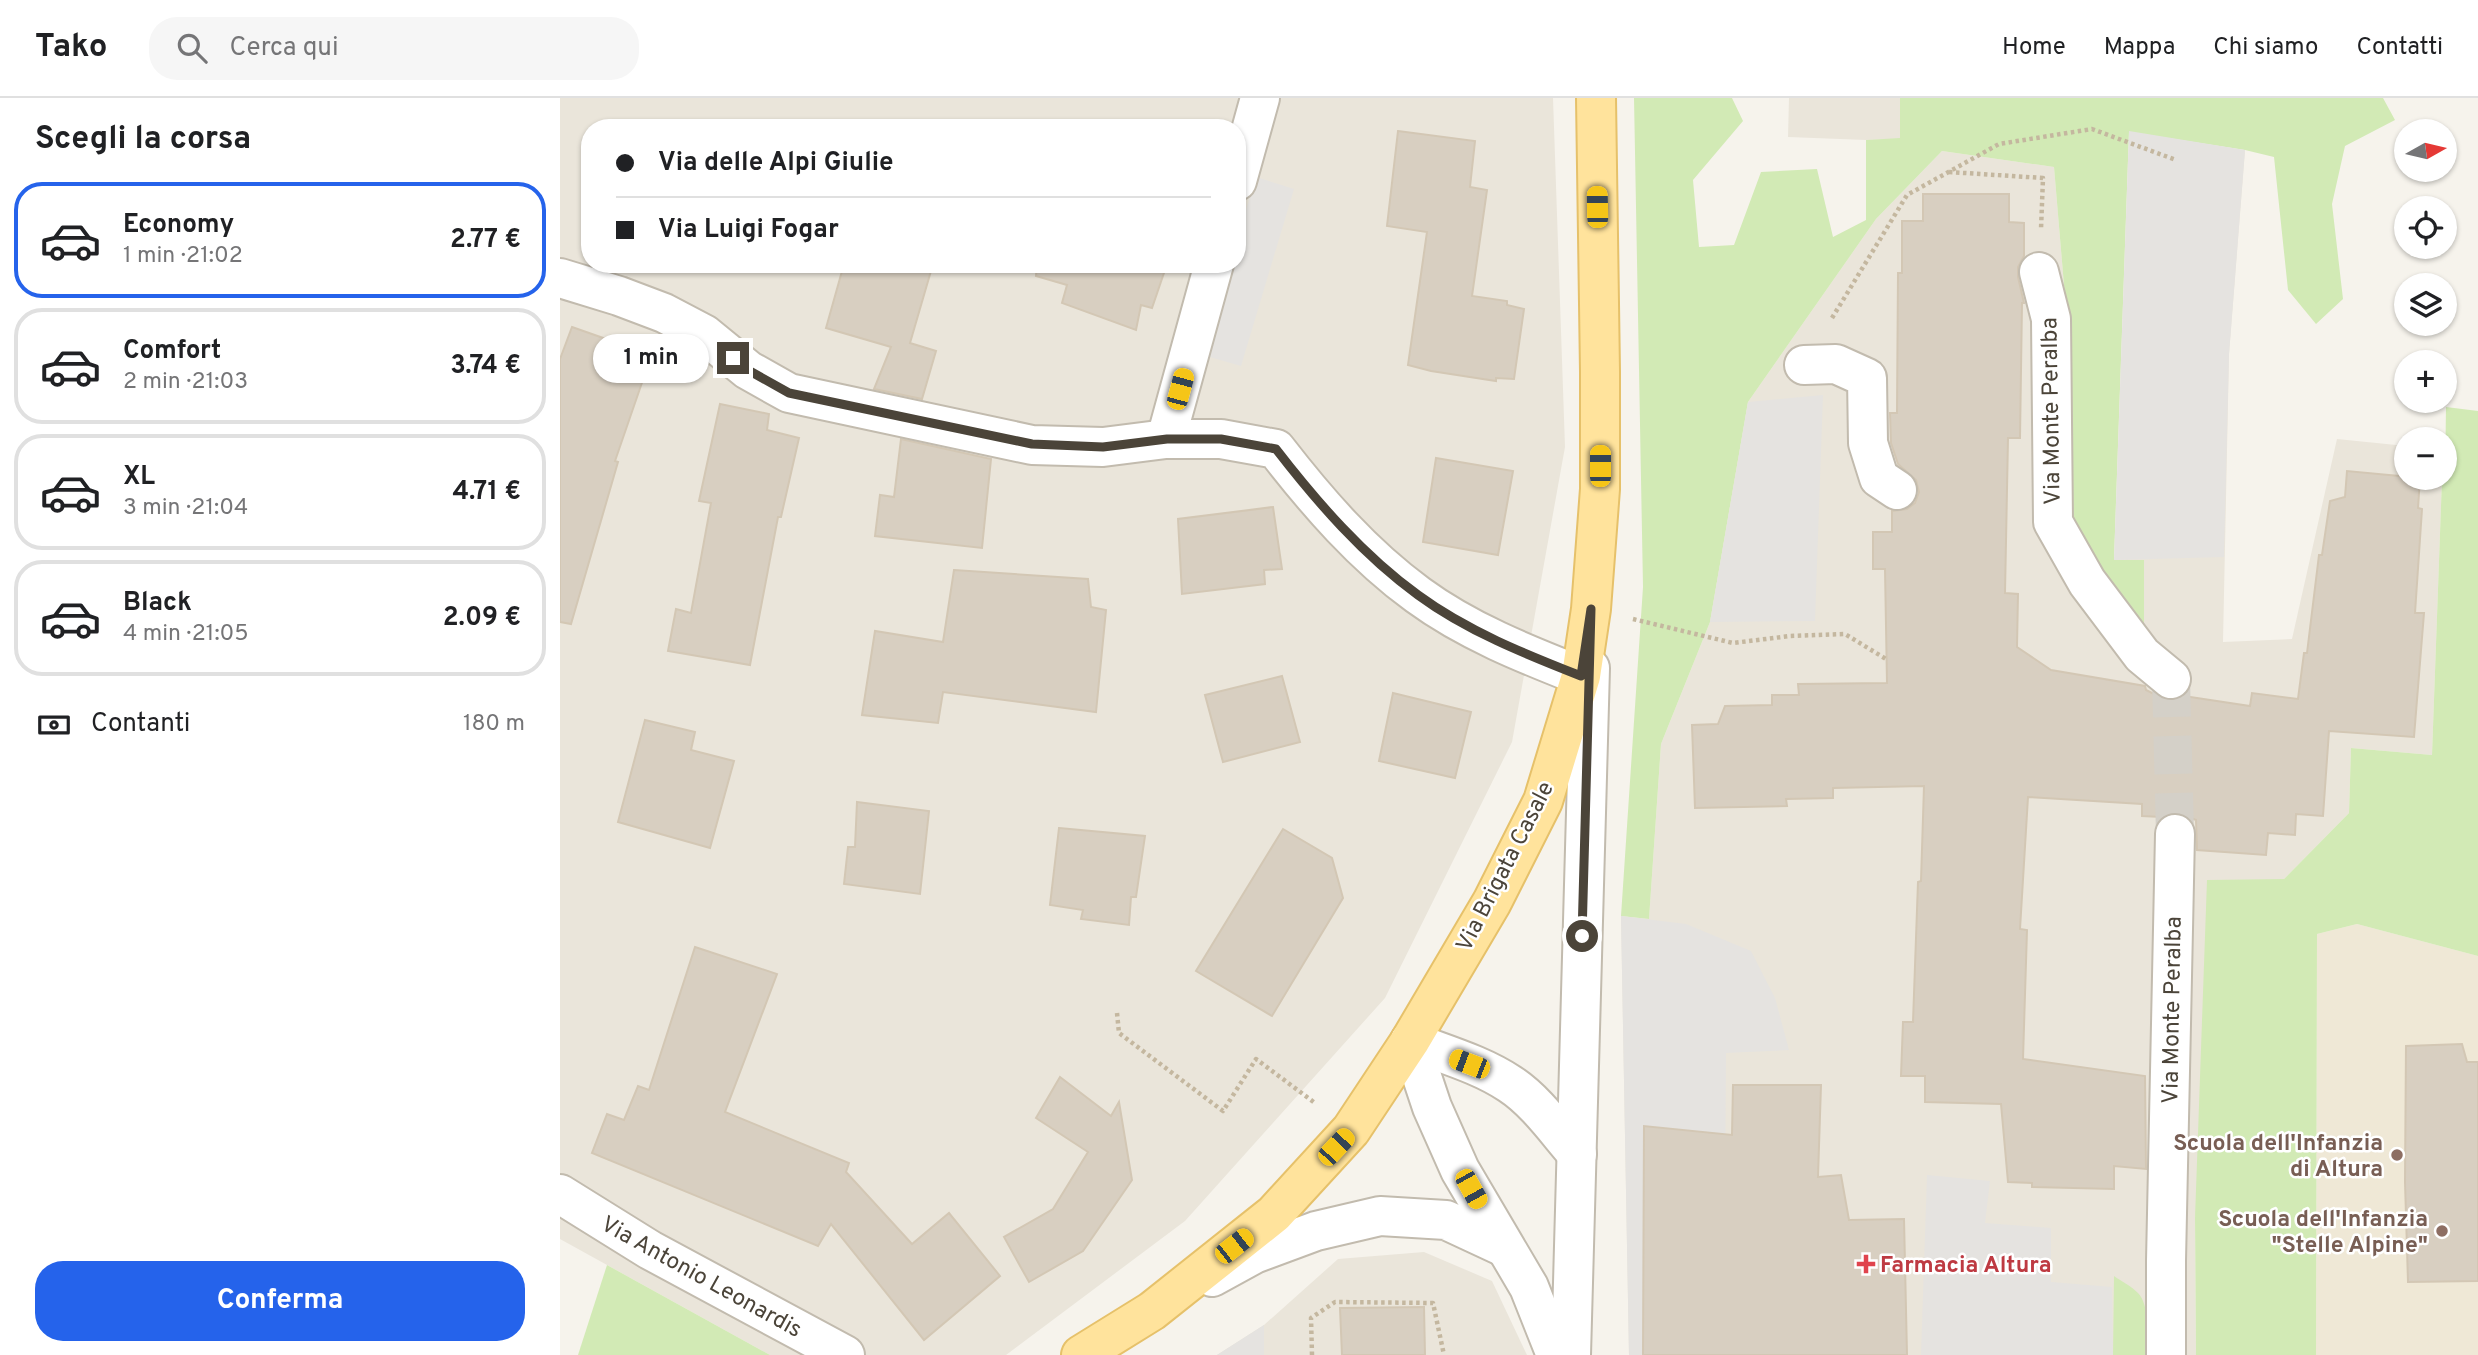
<!DOCTYPE html>
<html lang="it">
<head>
<meta charset="utf-8">
<style>
  body { margin:0; font-family:Overpass,sans-serif; background:#f6f6f6; color:#202124; height:100vh; display:flex; flex-direction:column; font-size:26px; white-space:nowrap }
  * { box-sizing:border-box; margin:0 }
  p { font-size:23px; color:#757577 }
  .icon { flex:none; width:38px; height:38px; fill:none; stroke:currentColor; stroke-width:2; stroke-linecap:round; stroke-linejoin:round }
  .map { position:relative; flex:1; overflow:hidden }
  .side { display:flex; flex-direction:column; background:#fff; width:560px }
  .side>* { flex:none }
  .banner { position:absolute; left:21px; top:21px; width:665px; height:154px; border-radius:28px; box-shadow:0 2px 5px #0004; display:grid; align-content:center; height:154px; padding:0 35px; background:#fff }
  .needle { width:46px; rotate:82deg }
  .tools { position:absolute; left:1834px; top:21px; display:grid; gap:14px }
  .tools a { display:grid; place-items:center; width:63px; height:63px; border-radius:50%; background:#fff; box-shadow:0 2px 5px #0004; font-size:35px }
  .end { position:absolute; width:32px; height:32px; margin:-16px; border:9px solid #4b4439; background:#fff; box-shadow:0 0 0 4px #fff }
  .from { border-radius:50% }
  .bubble { position:absolute; height:49px; border-radius:24px; background:#fff; box-shadow:0 2px 5px #0004; font-size:23px; font-weight:700; line-height:49px; text-align:center }
  .car { position:absolute; width:21px; height:42px; margin:-21px -10px; border-radius:9px; box-shadow:0 0 5px 2px #0007; background:linear-gradient(#f5c518 24%,#345 0 40%,#f5c518 0 76%,#345 0 86%,#f5c518 0) }
  .banner b { display:flex; align-items:center; gap:24px; height:66px; font-size:26px }
  .banner b+b { border-top:2px solid #e0e0e0 }
  .banner i { width:18px; height:18px; background:#202124 }
  ul { padding:0; list-style:none }
  li { display:flex; align-items:center; gap:21px; height:116px; margin:0 14px 10px; padding:0 21px; border:4px solid #e0e0e0; border-radius:28px }
  li div { flex:1 }
  li b { display:block; font-size:26px }
  li em { font-style:normal; font-weight:700 }
  li.on { border-color:#2563eb }
  li>.icon { width:63px; height:63px; stroke-width:1.5 }
  h2 { padding:0 35px; font-size:32px; line-height:84px }
  .pay { display:flex; align-items:center; gap:18px; height:77px; padding:0 35px; font-size:26px }
  .pay p { margin-inline-start:auto }
  .primary-button { display:flex; gap:14px; margin-top:auto; padding:14px 35px }
  .primary-button a { flex:1; height:80px; border-radius:28px; background:#2563eb; color:#fff; font-size:28px; font-weight:700; line-height:80px; text-align:center }
  header { display:flex; align-items:center; gap:42px; box-sizing:border-box; height:98px; padding:0 35px; background:#fff; border-bottom:2px solid #e0e0e0 }
  header strong { font-size:33px }
  nav { display:flex; gap:38px; margin-inline-start:auto; font-size:24px }
  .search { width:490px; height:63px; background:#f6f6f6; display:flex; align-items:center; gap:18px; box-sizing:border-box; padding:0 24px; border-radius:28px; color:#757577; font-size:26px }
  main { display:flex; flex:1; min-height:0 }
  .map>svg:first-child { display:block }
</style>
</head>
<body>
<header>
<strong>Tako</strong>
<div class="search"><svg class="icon" aria-label="search" viewBox="0 0 24 24"><circle cx="10" cy="10" r="6"/><path d="M15 15l6 6"/></svg>Cerca qui</div>
<nav><a>Home</a><a>Mappa</a><a>Chi siamo</a><a>Contatti</a></nav>
</header>
<main>
<section class="side">
<h2>Scegli la corsa</h2>
<ul>
<li class="on"><svg class="icon" aria-label="car" viewBox="0 0 24 24"><path d="M5 17H2v-5l4-1 3-4h7l3 4 3 1v5h-3M9 17h6M6 11h13"/><circle cx="7" cy="17" r="2"/><circle cx="17" cy="17" r="2"/></svg><div><b>Economy</b><p>1 min · 21:02</p></div><em>2.77 €</em></li>
<li><svg class="icon" aria-label="car" viewBox="0 0 24 24"><path d="M5 17H2v-5l4-1 3-4h7l3 4 3 1v5h-3M9 17h6M6 11h13"/><circle cx="7" cy="17" r="2"/><circle cx="17" cy="17" r="2"/></svg><div><b>Comfort</b><p>2 min · 21:03</p></div><em>3.74 €</em></li>
<li><svg class="icon" aria-label="car" viewBox="0 0 24 24"><path d="M5 17H2v-5l4-1 3-4h7l3 4 3 1v5h-3M9 17h6M6 11h13"/><circle cx="7" cy="17" r="2"/><circle cx="17" cy="17" r="2"/></svg><div><b>XL</b><p>3 min · 21:04</p></div><em>4.71 €</em></li>
<li><svg class="icon" aria-label="car" viewBox="0 0 24 24"><path d="M5 17H2v-5l4-1 3-4h7l3 4 3 1v5h-3M9 17h6M6 11h13"/><circle cx="7" cy="17" r="2"/><circle cx="17" cy="17" r="2"/></svg><div><b>Black</b><p>4 min · 21:05</p></div><em>2.09 €</em></li>
</ul>
<div class="pay"><svg class="icon" aria-label="cash" viewBox="0 0 24 24"><path d="M3 7h18v10H3z"/><circle cx="12" cy="12" r="2"/></svg>Contanti<p>180 m</p></div>
<div class="primary-button"><a>Conferma</a></div>
</section>
<div class="map">
<svg width="1918" height="1257" viewBox="0 0 1918 1257">
  <rect width="100%" height="100%" fill="#f6f3ec"/>
  <!-- residential -->
  <g fill="#eae5da" fill-rule="evenodd">
    <path d="M0 0H993L1005 349 952 644 825 900 625 1123 446 1257H210L0 1141ZM30 30H677V166H30Z"/>
    <polygon points="1229,0 1340,0 1340,41 1306,42 1228,39"/>
    <polygon points="1685,52 1669,256 1663,544 1732,541 1777,341 1846,348 1846,380 1882,380 1872,657 1791,650 1789,715 1724,781 1635,1120 1636,1257 1069,1257 1061,818 1089,821 1101,646 1150,524 1188,304 1316,121 1382,53 1494,69 1505,199 1512,430 1583,527 1583,462 1554,462"/>
    <polygon points="864,1154 932,1183 967,1257 657,1257 704,1227 778,1161"/>
  </g>
  <!-- education -->
  <polygon fill="#efe8d6" points="1797,826 1918,858 1918,1257 1756,1257 1757,836"/>
  <!-- green -->
  <g fill="#d2eab5">
    <polygon points="1074,0 1172,0 1183,23 1133,82 1139,149 1174,147 1201,74 1257,71 1273,139 1306,122 1306,42 1340,40 1340,0 1823,0 1835,22 1785,48 1772,106 1783,201 1756,226 1728,192 1714,59 1685,52 1569,34 1554,462 1584,462 1584,528 1512,430 1505,199 1494,69 1382,53 1316,121 1188,304 1150,524 1101,646 1089,821 1061,818 1083,489"/>
    <polygon points="1886,309 1918,313 1918,858 1797,826 1757,836 1756,1257 1636,1257 1635,1120 1647,782 1724,781 1789,715 1791,650 1872,657 1882,380 1885,380"/>
    <polygon points="47,1167 210,1257 18,1257"/>
    <path d="M1554 1178C1561 1183 1571 1188 1578 1195 1589 1205 1589 1242 1589 1257H1553Z"/>
  </g>
  <!-- parking -->
  <g fill="#e5e3e0">
    <polygon points="1569,33 1685,52 1669,256 1664,459 1554,462"/>
    <polygon points="696,79 734,91 681,268 643,257 670,166 677,166 677,142"/>
    <polygon points="1263,297 1255,523 1150,524 1188,304"/>
    <polygon points="1061,818 1126,826 1191,853 1215,900 1229,952 1166,955 1164,1257 1069,1257"/>
    <polygon points="1367,1077 1430,1083 1425,1125 1491,1130 1491,1184 1552,1189 1553,1257 1361,1257"/>
    <polygon points="704,1227 704,1257 657,1257"/>
  </g>
  <!-- building -->
  <g fill="#d8cfc1" stroke="#d3c7b4" stroke-width="2">
    <polygon points="838,33 915,43 910,89 927,92 912,198 947,203 947,207 964,211 954,281 936,280 936,283 871,273 848,267 867,134 827,128"/>
    <polygon points="1363,96 1449,96 1449,124 1464,125 1464,158 1458,169 1458,179 1464,205 1462,205 1460,340 1448,340 1445,495 1458,496 1457,549 1491,572 1585,588 1586,592 1608,603 1618,602 1624,598 1690,608 1692,595 1738,601 1744,555 1747,555 1759,457 1762,457 1770,403 1785,399 1787,373 1860,380 1858,410 1862,411 1855,515 1864,515 1854,639 1769,633 1763,718 1736,716 1735,737 1708,735 1706,757 1637,752 1636,722 1616,714 1602,719 1582,718 1582,706 1468,699 1460,831 1467,832 1463,961 1585,978 1586,1071 1554,1068 1554,1091 1472,1089 1472,1085 1448,1084 1441,1006 1365,1004 1365,978 1341,978 1343,924 1353,924 1358,784 1361,783 1364,688 1273,690 1273,700 1226,701 1227,708 1135,710 1132,627 1158,626 1165,608 1212,607 1212,597 1239,597 1238,586 1327,585 1325,471 1313,471 1313,434 1332,434 1332,413 1347,411 1355,405 1359,394 1356,382 1338,366 1331,345 1330,315 1337,315 1338,175 1342,175 1342,123 1363,123"/>
    <polygon points="284,166 373,166 350,245 376,253 362,301 314,291 331,249 266,230"/>
    <polygon points="477,166 607,166 592,210 581,207 576,232 502,205 507,187 476,178"/>
    <polygon points="12,229 63,247 58,264 86,273 55,363 58,364 11,526 0,524 0,261"/>
    <polygon points="160,306 209,316 207,332 239,340 221,419 218,419 190,567 108,553 116,511 131,515 151,405 139,403"/>
    <polygon points="341,341 431,361 422,450 315,438 320,397 334,399"/>
    <polygon points="876,360 953,373 938,457 863,444"/>
    <polygon points="713,409 722,471 704,472 705,486 622,496 618,421"/>
    <polygon points="394,472 528,481 531,509 546,512 536,614 383,594 378,625 302,617 315,533 383,544"/>
    <polygon points="722,578 740,644 663,664 645,597"/>
    <polygon points="833,595 911,614 895,680 819,663"/>
    <polygon points="85,622 135,634 131,652 174,663 150,750 58,724"/>
    <polygon points="297,704 369,713 360,796 284,786 288,749 295,749"/>
    <polygon points="499,730 585,738 576,799 571,799 569,827 521,821 523,812 490,807"/>
    <polygon points="723,731 772,760 783,800 712,918 636,873"/>
    <polygon points="135,849 217,876 165,1014 289,1065 286,1074 352,1146 389,1115 440,1178 364,1242 271,1126 258,1148 32,1055 47,1016 64,1022 78,988 89,992"/>
    <polygon points="1902,946 1907,964 1918,964 1918,1183 1848,1184 1845,1084 1846,948"/>
    <polygon points="500,979 551,1018 559,1004 572,1082 523,1153 469,1184 444,1139 493,1111 528,1054 476,1020"/>
    <polygon points="1173,987 1261,987 1258,1079 1281,1077 1289,1122 1344,1121 1347,1257 1083,1257 1084,1028 1172,1037"/>
    <polygon points="864,1209 865,1257 782,1257 780,1210"/>
  </g>
  <g fill="none" stroke-linecap="round" stroke-linejoin="round">
    <!-- minor-tunnel -->
    <polyline stroke="#d4d0c8" stroke-width="38" stroke-dasharray="38 19" stroke-linecap="butt" points="1611,581 1615,736"/>
    <defs>
      <g id="minor">
        <polyline points="677,83 700,0"/>
        <polyline points="1479,174 1491,221 1493,424 1527,484 1582,557 1611,581"/>
        <path d="M0 180 59 198 104 215 144 236 188 272 229 295 472 347 543 349 606 341H661L716 351C757 404 803 457 858 497 907 533 965 556 1021 578"/>
        <polyline points="1244,267 1276,266 1307,280 1308,345 1319,380 1337,392"/>
        <polyline points="606,341 654,166"/>
        <polyline points="850,943 872,1009 900,1072 969,1189 996,1257"/>
        <path d="M850 943C883 956 920 966 950 986 976 1003 996 1032 1017 1056"/>
        <polyline points="0,1096 90,1152 285,1257"/>
        <polyline points="652,1179 694,1156 756,1133 820,1118 886,1122 944,1149"/>
        <polyline points="1011,1257 1030,570"/>
        <polyline points="1606,1257 1606,1163 1615,736"/>
      </g>
      <polyline id="major" points="521,1257 592,1213 714,1116 791,1032 850,943 932,804 983,703 1021,578 1031,511 1040,391 1040,274 1036,0"/>
    </defs>
    <!-- minor casing -->
    <use href="#minor" stroke="#c2bbae" stroke-width="42"/>
    <!-- major casing -->
    <use href="#major" stroke="#e6c16a" stroke-width="42"/>
    <!-- path -->
    <g stroke="#c4b79f" stroke-width="4.5" stroke-dasharray="3.5 3.5" stroke-linecap="butt">
      <polyline points="1389,74 1483,80 1481,131"/>
      <polyline points="1272,220 1347,97 1439,46 1532,31 1616,62"/>
      <polyline points="1073,521 1173,545 1230,538 1285,536 1326,561"/>
      <polyline points="557,915 559,935 663,1013 696,961 755,1005"/>
      <polyline points="752,1257 751,1220 775,1204 873,1205 884,1257"/>
    </g>
    <!-- minor -->
    <use href="#minor" stroke="#fff" stroke-width="38"/>
    <!-- major -->
    <use href="#major" stroke="#ffe39c" stroke-width="38"/>
  </g>
  <g fill="none" stroke-linecap="round" stroke-linejoin="round">
    <!-- route -->
    <path stroke="#4b4439" stroke-width="9" d="M173 260 188 272 229 295 472 346 543 349 607 341H661L716 351C757 404 803 457 858 497 907 533 965 556 1021 578L1031 511 1022 838"/>
  </g>
  <!-- markers -->
  <g fill="#8d6e63" stroke="#fff" stroke-width="2.5">
    <circle cx="1837" cy="1057" r="7"/>
    <circle cx="1882" cy="1133" r="7"/>
  </g>
  <path fill="#e0444e" stroke="#fff" stroke-width="2.5" d="M1302.5 1155.5h7v7h7v7h-7v7h-7v-7h-7v-7h7z"/>
  <g text-anchor="middle" stroke-width="5" stroke-linejoin="round" paint-order="stroke">
    <!-- street labels -->
    <g font-size="23" fill="#4b4439" stroke="#fff">
      <text transform="translate(1490 313) rotate(-91)" y="8">Via Monte Peralba</text>
      <text transform="translate(944 768) rotate(-63)" y="8">Via Brigata Casale</text>
      <text transform="translate(1611 912) rotate(-89)" y="8">Via Monte Peralba</text>
      <text transform="translate(142 1178) rotate(29)" y="8">Via Antonio Leonardis</text>
    </g>
    <!-- education labels -->
    <g font-size="23" font-weight="bold" fill="#785e54" stroke="#fff" text-anchor="end">
      <text x="1823" y="1052">Scuola dell'Infanzia<tspan x="1823" dy="26">di Altura</tspan></text>
      <text x="1868" y="1128">Scuola dell'Infanzia<tspan x="1868" dy="26">"Stelle Alpine"</tspan></text>
    </g>
    <!-- health labels -->
    <g font-size="23" font-weight="bold" fill="#be3a42" stroke="#fff" text-anchor="start">
      <text x="1320" y="1174">Farmacia Altura</text>
    </g>
  </g>
</svg>
<div class="tools">
<a><svg class="needle" viewBox="-14 -14 28 28"><path d="M0-13l5 13h-10z" fill="#e53935"/><path d="M0 13l5-13h-10z" fill="#757577"/></svg></a>
<a><svg class="icon" aria-label="locate" viewBox="0 0 24 24"><circle cx="12" cy="12" r="6"/><path d="M12 2v4M12 18v4M2 12h4M18 12h4"/></svg></a>
<a><svg class="icon" aria-label="layers" viewBox="0 0 24 24"><path d="M12 4l9 5-9 5-9-5zM3 14l9 5 9-5"/></svg></a>
<a>+</a>
<a>−</a>
</div>
<i class="end from" style="left:1022px;top:838px"></i>
<i class="end" style="left:173px;top:260px"></i>
<div class="bubble" style="left:33px;top:236px;width:116px">1 min</div>
<i class="car" style="left:1037px;top:109px;rotate:359deg"></i>
<i class="car" style="left:620px;top:291px;rotate:15deg"></i>
<i class="car" style="left:1040px;top:368px;rotate:0deg"></i>
<i class="car" style="left:909px;top:966px;rotate:291deg"></i>
<i class="car" style="left:776px;top:1049px;rotate:43deg"></i>
<i class="car" style="left:911px;top:1091px;rotate:151deg"></i>
<i class="car" style="left:674px;top:1148px;rotate:52deg"></i>
<div class="banner">
<b><i class="from"></i>Via delle Alpi Giulie</b>
<b><i></i>Via Luigi Fogar</b>
</div>
</div>
</main>
</body>
</html>
